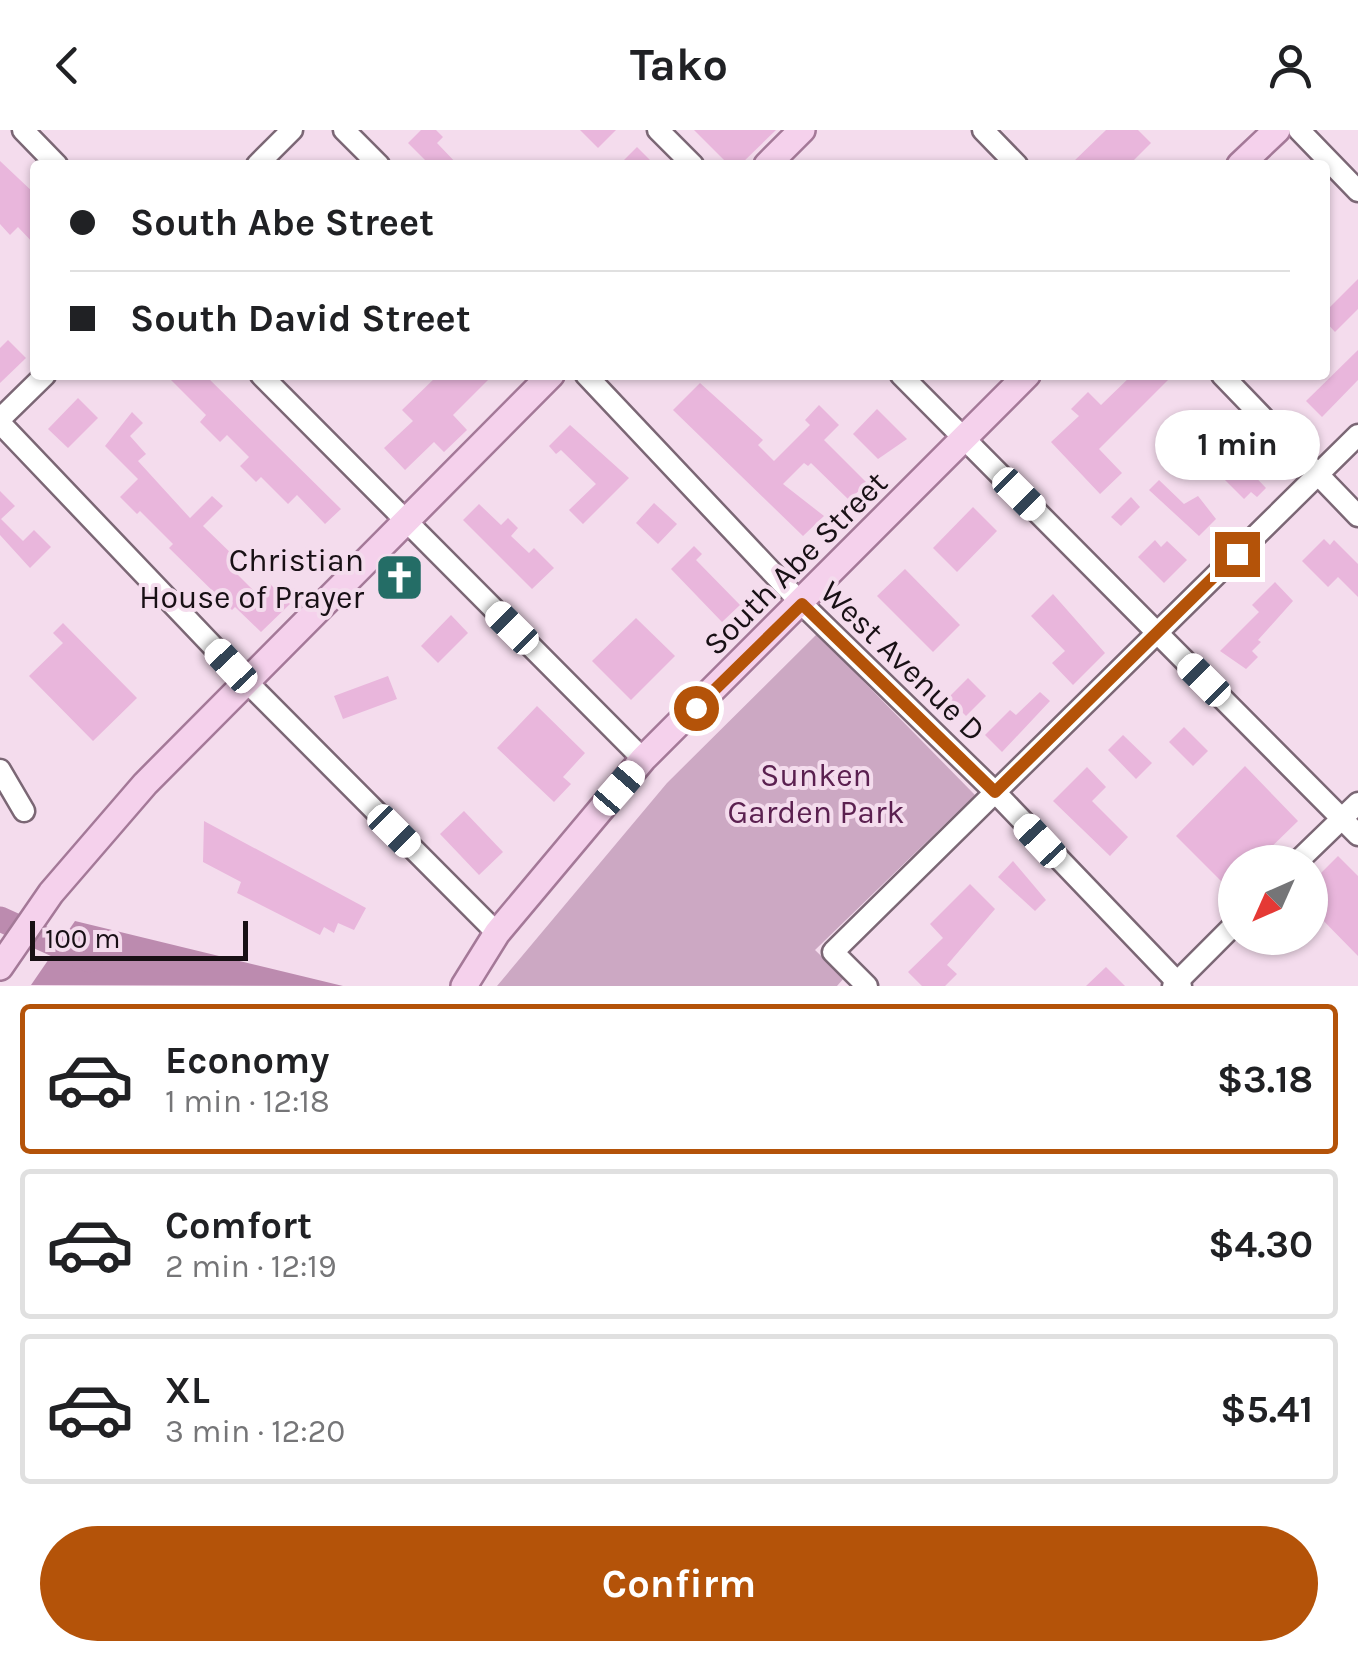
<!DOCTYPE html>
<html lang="en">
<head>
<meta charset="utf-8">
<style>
  body { margin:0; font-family:Karla,sans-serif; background:#f2f2f2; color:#202124; height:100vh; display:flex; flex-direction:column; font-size:38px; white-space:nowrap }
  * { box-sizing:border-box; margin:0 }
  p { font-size:32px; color:#757577 }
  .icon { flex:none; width:55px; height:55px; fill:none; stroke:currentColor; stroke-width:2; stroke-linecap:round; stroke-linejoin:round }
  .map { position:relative; height:856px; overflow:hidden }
  .drawer { display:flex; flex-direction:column; background:#fff; flex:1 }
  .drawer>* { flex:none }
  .guide { position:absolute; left:30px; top:30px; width:1300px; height:220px; border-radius:10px; box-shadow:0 2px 8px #0004; display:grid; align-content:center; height:220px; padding:0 40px; background:#fff }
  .needle { width:65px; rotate:225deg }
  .buttons { position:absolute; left:1218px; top:715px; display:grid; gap:20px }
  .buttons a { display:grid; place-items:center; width:110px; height:110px; border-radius:50%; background:#fff; box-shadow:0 2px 8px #0004; font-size:50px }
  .scale { position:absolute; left:30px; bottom:25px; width:218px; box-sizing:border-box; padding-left:10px; border:5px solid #181015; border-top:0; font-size:28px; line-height:35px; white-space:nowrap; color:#181015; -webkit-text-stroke:8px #f4dced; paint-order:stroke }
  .end { position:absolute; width:45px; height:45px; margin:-22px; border:12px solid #b45309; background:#fff; box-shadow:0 0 0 5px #fff }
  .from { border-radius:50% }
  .bubble { position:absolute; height:70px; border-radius:35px; background:#fff; box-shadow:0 2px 8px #0004; font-size:32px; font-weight:700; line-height:70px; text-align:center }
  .car { position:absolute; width:30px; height:60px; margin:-30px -15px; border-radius:12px; box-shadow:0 0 8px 2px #0007; background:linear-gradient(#fff 24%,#345 0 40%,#fff 0 76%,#345 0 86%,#fff 0) }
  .guide b { display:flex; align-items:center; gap:35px; height:95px; font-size:38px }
  .guide b+b { border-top:2px solid #e0e0e0 }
  .guide i { width:25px; height:25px; background:#202124 }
  ul { padding:18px 0 0; list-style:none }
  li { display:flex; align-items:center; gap:30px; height:150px; margin:0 20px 15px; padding:0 20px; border:5px solid #e0e0e0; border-radius:10px }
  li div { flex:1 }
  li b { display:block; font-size:38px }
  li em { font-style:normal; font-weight:700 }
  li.on { border-color:#b45309 }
  li>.icon { width:90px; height:90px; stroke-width:1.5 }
  .primary-button { display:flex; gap:20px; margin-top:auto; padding:20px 40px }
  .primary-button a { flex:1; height:115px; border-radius:60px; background:#b45309; color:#fff; font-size:40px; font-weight:700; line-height:115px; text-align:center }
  header { display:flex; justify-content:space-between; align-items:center; height:130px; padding:0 40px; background:#fff; font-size:45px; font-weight:700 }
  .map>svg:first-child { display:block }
</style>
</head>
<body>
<header><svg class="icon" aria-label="back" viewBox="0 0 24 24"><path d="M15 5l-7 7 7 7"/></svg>Tako<svg class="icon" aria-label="person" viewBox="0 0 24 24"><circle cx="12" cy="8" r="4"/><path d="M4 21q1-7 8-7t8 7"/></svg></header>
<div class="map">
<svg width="1358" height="856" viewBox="0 0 1358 856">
  <rect width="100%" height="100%" fill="#f4dced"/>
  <!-- green -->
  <polygon fill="#cca8c3" points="817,504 975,665 815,820 844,848 837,856 497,856 667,653"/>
  <!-- water -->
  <polygon fill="#bc8baf" points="75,791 343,856 31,855"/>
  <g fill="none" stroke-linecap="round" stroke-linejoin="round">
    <!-- river -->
    <polyline stroke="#bc8baf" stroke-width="25" points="0,789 90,830"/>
  </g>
  <!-- building -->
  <g fill="#e9b6dc">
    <polygon points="421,0 436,0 443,7 437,13 458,35 430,35 408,13"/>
    <polygon points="580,0 616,0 598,18"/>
    <polygon points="694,0 776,0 740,35 729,35"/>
    <polygon points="1106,0 1138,0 1151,13 1129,35 1070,35"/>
    <polygon points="637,17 655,35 619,35"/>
    <polygon points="0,31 35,64 35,115 18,97 10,105 0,94"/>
    <polygon points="1358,149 1358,179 1335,202 1325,191 1325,182"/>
    <polygon points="8,210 26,228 0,253 0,218"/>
    <polygon points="1358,220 1358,250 1322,287 1306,271"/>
    <polygon points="166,245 205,245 341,379 325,394 297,365 288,374 261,347 256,352 240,336 249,327 227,305 220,312 200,292 206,285"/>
    <polygon points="438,245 493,245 453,285 467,300 444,322 434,312 405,340 384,318 413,291 402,280"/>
    <polygon points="1132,245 1173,245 1099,319 1122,343 1100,364 1051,312 1079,286 1071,279 1088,262 1101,275"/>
    <polygon points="700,253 763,310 758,315 774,331 810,295 805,290 819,275 839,295 824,310 867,353 849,370 811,333 808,336 804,333 783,354 824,386 803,406 673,280"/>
    <polygon points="78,268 98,288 68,318 48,299"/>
    <polygon points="877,279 907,309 878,329 853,304"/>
    <polygon points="132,282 143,293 130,306 146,324 138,331 190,388 212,366 223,376 203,396 238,430 231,438 258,465 270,454 290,474 261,502 235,477 232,480 169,418 173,414 140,381 137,384 120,367 138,349 105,316"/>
    <polygon points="570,295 629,348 583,394 569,380 596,354 561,320 556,324 549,316"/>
    <polygon points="1215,323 1229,337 1238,329 1266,358 1257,367 1251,362 1244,369 1207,332"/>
    <polygon points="1159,350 1184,374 1198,366 1216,389 1199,406 1149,360"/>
    <polygon points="0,361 15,376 1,389 23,411 34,400 51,417 30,438 0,405"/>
    <polygon points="1131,367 1140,377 1121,396 1111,387"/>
    <polygon points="654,373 677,394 658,414 636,393"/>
    <polygon points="479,374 501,395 508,388 518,398 511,406 529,423 534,418 554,438 532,459 463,390"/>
    <polygon points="973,377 997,401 957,442 933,418"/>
    <polygon points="1324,409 1330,415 1334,410 1358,434 1358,467 1338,447 1328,457 1302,431"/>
    <polygon points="1155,410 1161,417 1167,411 1187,430 1164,453 1138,427"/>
    <polygon points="694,416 702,424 696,430 740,475 722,492 671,439"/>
    <polygon points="905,439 960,495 933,522 877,466"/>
    <polygon points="1275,452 1293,471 1258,510 1261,512 1252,521 1258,527 1246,539 1220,521 1259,482 1252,475"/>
    <polygon points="1053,464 1105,523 1073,555 1052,533 1065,521 1031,486"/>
    <polygon points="451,485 468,503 438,533 421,516"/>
    <polygon points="636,488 675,526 631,570 592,531"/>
    <polygon points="63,493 137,568 93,611 29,546 63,513 53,503"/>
    <polygon points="388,546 397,569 343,589 334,566"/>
    <polygon points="968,548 986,566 966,586 948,568"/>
    <polygon points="1040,562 1050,571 1002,622 985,605 1010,580 1016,585"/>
    <polygon points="537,576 585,623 563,647 571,654 554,672 497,618"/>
    <polygon points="1184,597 1208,621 1193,636 1169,612"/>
    <polygon points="1123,605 1152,633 1136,649 1108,620"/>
    <polygon points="1245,636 1298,691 1256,732 1235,732 1235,765 1176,706"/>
    <polygon points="1087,637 1106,657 1092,671 1128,707 1110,726 1053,671"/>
    <polygon points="464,681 503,722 479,745 440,704"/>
    <polygon points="204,691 366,778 354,800 338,793 334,803 324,797 320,805 237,763 241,752 203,732"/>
    <polygon points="1338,726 1358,746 1358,826 1310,777 1310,766 1321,755 1315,749"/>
    <polygon points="1013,731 1046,770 1035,781 998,747"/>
    <polygon points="970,754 995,779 947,835 957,844 945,856 922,856 908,842 943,808 930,794"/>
    <polygon points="1106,837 1125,856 1086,856"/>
  </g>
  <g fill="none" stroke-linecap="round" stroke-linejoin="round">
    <defs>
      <g id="minor">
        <polyline points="23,0 57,35"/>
        <polyline points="344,0 379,35"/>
        <polyline points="658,0 693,35"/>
        <polyline points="983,0 1017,35"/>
        <polyline points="1299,0 1358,61"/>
        <polyline points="257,35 292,0"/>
        <polyline points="261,245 643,629"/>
        <polyline points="586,245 802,474 995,662 1181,856"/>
        <polyline points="901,245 1358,705"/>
        <polyline points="1222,245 1358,386"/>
        <polyline points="0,289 45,245"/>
        <polyline points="0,293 248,553 497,803"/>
        <polyline points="0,640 24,681"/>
        <polyline points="1297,732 1358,673"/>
        <polyline points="867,856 833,822 1358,305"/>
        <polyline points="1173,856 1235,794"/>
      </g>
      <g id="major">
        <polyline points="767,35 802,0"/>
        <polyline points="1240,35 1277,0"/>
        <polyline points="0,837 51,763 145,654 551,245"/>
        <polyline points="464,856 497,803 643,629 1027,245"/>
      </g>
    </defs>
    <!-- minor casing -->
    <use href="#minor" stroke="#7b6775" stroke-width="25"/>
    <!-- major casing -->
    <use href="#major" stroke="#a47998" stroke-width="30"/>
    <!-- minor -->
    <use href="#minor" stroke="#fff" stroke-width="20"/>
    <!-- major -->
    <use href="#major" stroke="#f5d1ec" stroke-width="25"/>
  </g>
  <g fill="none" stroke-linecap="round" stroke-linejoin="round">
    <!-- route -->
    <polyline stroke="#b45309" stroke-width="12" points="696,578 802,474 995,662 1237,424"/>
  </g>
  <!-- icons -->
  <defs>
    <symbol id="church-square" viewBox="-11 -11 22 22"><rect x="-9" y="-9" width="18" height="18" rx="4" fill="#246d66" stroke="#f4dced"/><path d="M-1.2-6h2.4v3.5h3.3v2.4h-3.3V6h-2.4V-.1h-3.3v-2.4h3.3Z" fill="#fff"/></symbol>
  </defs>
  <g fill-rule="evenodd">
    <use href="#church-square" x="372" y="420" width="55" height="55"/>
  </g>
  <g text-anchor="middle" stroke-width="8" stroke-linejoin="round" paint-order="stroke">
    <!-- poi labels -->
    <g font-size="32" fill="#181015" stroke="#f4dced" text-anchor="end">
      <text x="364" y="441">Christian<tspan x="364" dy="37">House of Prayer</tspan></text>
    </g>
    <!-- street labels -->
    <g font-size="32" fill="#181015" stroke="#f4dced">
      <text transform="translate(795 433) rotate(-45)" y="11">South Abe Street</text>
      <text transform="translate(903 531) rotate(44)" y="11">West Avenue D</text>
    </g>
    <!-- park labels -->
    <g font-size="32" fill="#5b2050" stroke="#f4dced">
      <text x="816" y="656">Sunken<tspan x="816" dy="37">Garden Park</tspan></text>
    </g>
  </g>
</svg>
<div class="buttons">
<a><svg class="needle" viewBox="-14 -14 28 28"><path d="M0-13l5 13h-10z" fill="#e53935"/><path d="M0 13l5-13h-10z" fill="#757577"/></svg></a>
</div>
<div class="scale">100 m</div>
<i class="end from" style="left:696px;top:578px"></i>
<i class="end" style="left:1237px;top:424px"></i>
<div class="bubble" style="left:1155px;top:280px;width:165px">1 min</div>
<i class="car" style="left:1019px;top:364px;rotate:135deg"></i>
<i class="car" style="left:512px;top:498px;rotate:315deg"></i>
<i class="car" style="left:231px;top:536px;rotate:317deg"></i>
<i class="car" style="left:1204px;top:550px;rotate:315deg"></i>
<i class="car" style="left:619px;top:658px;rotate:41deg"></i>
<i class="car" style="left:394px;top:701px;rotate:135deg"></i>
<i class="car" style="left:1040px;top:711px;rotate:317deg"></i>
<div class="guide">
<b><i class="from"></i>South Abe Street</b>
<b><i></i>South David Street</b>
</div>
</div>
<section class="drawer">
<ul>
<li class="on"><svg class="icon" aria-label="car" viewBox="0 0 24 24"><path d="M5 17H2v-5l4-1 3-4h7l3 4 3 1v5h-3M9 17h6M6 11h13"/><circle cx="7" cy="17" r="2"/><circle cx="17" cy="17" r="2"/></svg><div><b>Economy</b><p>1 min · 12:18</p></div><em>$3.18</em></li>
<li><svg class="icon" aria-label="car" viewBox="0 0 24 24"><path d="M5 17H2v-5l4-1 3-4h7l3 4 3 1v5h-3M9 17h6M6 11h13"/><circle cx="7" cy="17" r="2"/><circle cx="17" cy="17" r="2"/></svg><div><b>Comfort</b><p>2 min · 12:19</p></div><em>$4.30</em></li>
<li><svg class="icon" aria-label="car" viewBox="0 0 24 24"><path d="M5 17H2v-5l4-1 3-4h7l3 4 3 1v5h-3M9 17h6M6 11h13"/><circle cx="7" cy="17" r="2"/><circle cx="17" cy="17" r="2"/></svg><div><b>XL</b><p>3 min · 12:20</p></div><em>$5.41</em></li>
</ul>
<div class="primary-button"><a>Confirm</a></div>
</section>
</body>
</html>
